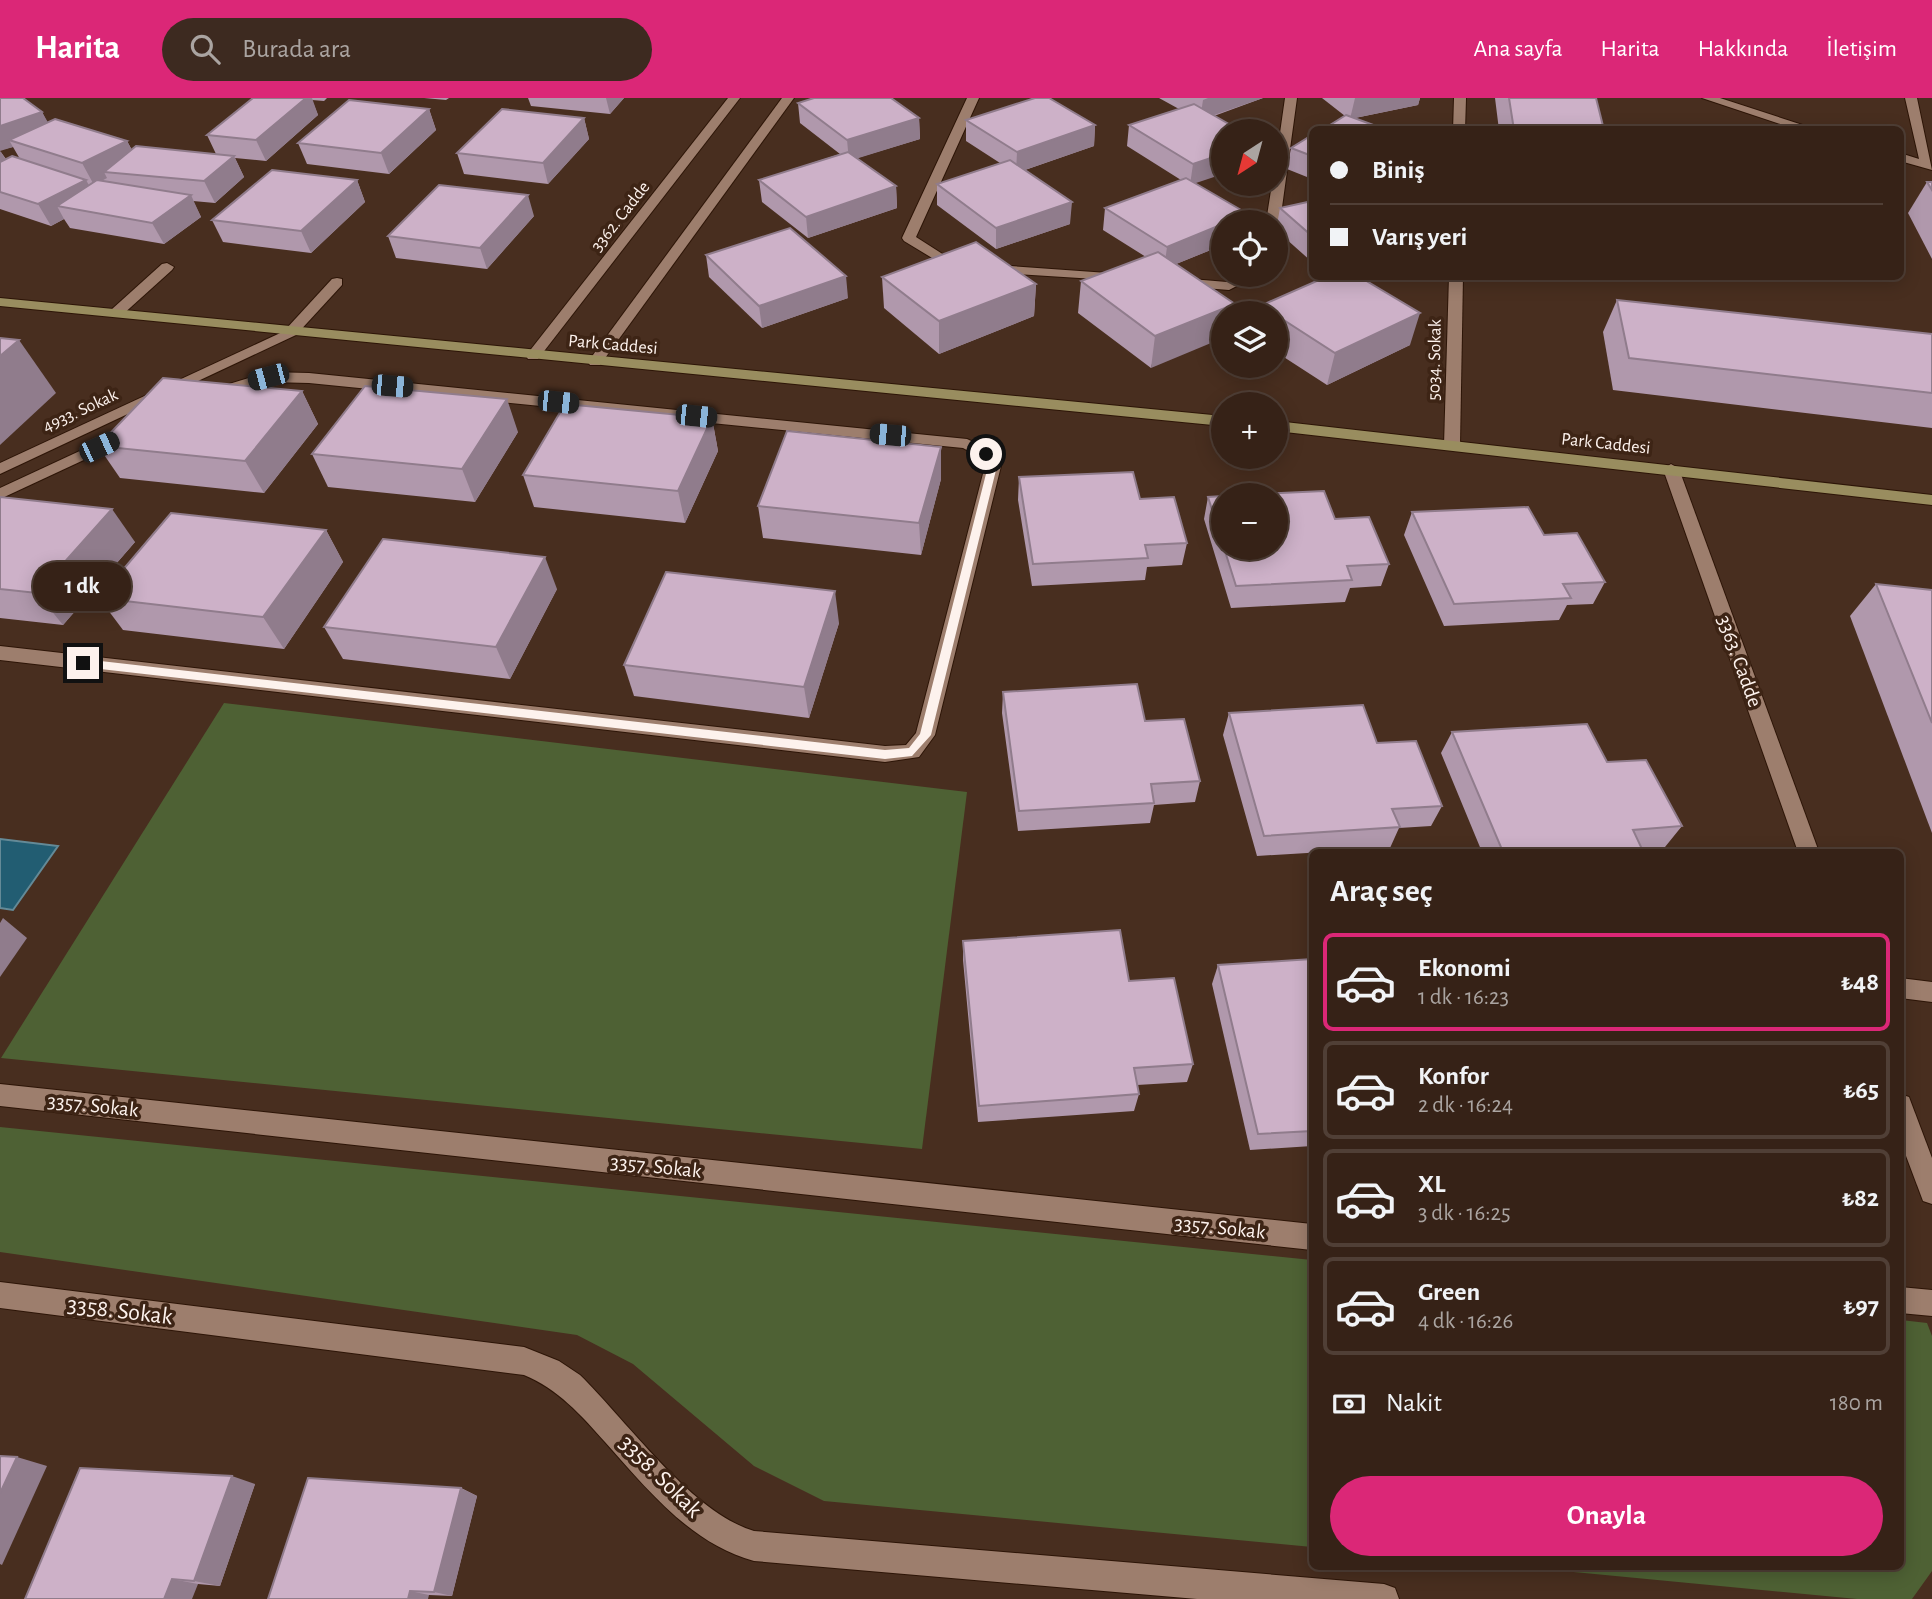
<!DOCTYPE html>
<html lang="tr">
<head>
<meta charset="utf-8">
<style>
  body { margin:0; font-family:"Alegreya Sans",sans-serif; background:#3d2a20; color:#f1f3f6; height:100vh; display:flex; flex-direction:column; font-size:26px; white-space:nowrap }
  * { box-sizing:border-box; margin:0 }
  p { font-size:23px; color:#aaa4a1 }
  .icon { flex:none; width:38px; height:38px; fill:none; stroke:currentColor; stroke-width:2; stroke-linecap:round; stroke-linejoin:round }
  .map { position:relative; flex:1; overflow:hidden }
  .drawer { position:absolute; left:1309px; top:751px; width:595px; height:721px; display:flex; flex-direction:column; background:#362217; border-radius:10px; box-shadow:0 4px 18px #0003,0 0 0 2px #503f36 }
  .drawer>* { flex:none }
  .banner { position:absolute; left:1309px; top:28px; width:595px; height:154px; border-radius:10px; box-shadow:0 4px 18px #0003,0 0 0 2px #503f36; display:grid; align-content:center; height:154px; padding:0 21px; background:#362217 }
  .needle { width:46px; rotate:216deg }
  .tools { position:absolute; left:1211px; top:21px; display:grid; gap:14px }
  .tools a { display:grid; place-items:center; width:77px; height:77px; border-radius:50%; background:#362217; box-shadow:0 4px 18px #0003,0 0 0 2px #503f36; font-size:35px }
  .end { position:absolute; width:32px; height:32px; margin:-16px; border:9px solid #fdf2ed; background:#111; box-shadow:0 0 0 4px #111 }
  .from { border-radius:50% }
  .bubble { position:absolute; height:49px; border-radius:24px; background:#362217; box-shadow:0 4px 18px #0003,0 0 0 2px #503f36; font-size:23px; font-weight:700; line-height:49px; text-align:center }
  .car { position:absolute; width:21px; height:42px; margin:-21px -10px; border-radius:9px; box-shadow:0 0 5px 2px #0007; background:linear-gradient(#222 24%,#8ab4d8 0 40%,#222 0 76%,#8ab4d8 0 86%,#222 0) }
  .banner b { display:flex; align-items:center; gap:24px; height:66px; font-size:26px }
  .banner b+b { border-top:2px solid #503f36 }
  .banner i { width:18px; height:18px; background:#f1f3f6 }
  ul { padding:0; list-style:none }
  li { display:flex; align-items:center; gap:21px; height:98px; margin:0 14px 10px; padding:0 7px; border:4px solid #503f36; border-radius:10px }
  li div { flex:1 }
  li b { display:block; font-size:26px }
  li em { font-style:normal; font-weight:700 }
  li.current { border-color:#db2777 }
  li>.icon { width:63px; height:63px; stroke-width:1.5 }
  h2 { padding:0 21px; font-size:32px; line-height:84px }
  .pay { display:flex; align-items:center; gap:18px; height:77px; padding:0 21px; font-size:26px }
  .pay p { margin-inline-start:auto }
  .button { display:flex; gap:14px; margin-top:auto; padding:14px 21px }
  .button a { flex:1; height:80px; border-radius:42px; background:#db2777; color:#fff; font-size:28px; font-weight:700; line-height:80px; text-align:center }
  header { display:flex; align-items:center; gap:42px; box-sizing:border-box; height:98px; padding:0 35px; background:#db2777; color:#fff }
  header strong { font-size:33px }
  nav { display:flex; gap:38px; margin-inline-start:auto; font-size:24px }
  .search { width:490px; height:63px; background:#3d2a20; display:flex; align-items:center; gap:18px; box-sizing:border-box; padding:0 24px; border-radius:38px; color:#aaa4a1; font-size:26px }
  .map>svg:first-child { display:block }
</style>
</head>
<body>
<header>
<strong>Harita</strong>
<div class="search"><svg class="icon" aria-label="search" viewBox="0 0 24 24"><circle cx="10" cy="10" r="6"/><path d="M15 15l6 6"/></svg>Burada ara</div>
<nav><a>Ana sayfa</a><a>Harita</a><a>Hakkında</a><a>İletişim</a></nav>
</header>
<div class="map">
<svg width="1932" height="1501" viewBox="0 0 1932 1501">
  <rect width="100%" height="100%" fill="#482e1f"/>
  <!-- green -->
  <g fill="#4e6134">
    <polygon points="224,605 967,694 922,1051 1,960"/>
    <polygon points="0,1029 1312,1162 1312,1449 824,1403 754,1368 633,1266 577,1237 0,1154"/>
    <polygon points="1901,1222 1927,1225 1932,1238 1932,1473 1912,1501 1857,1501 1512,1468 1900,1468"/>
  </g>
  <!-- water -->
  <polygon fill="#225d72" stroke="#648a97" stroke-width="2" points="0,741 58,748 13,812 0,810"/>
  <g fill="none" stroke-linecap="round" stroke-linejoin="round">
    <defs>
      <g id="lane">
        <polygon points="167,165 174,169 172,172 121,218 111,218 111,212 162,166"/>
        <polygon points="337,180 342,181 342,187 296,237 286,237 284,234 286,231 332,181"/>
      </g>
      <g id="street">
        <polygon points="728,0 740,0 538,261 528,261 526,258 528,255"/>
        <polygon points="782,0 794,0 600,267 590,267 588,264 590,261"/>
        <polygon points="967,0 979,0 916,139 955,164 1122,176 1129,180 1127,183 952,172 904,143 902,140"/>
        <polygon points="1285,0 1297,0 1280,124 1276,127 1276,124 1266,124 1272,86 1276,86 1276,63"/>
        <polygon points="1454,0 1466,0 1465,32 1453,32"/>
        <polygon points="1702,0 1720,0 1818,32 1798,32"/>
        <polygon points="1905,0 1917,0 1932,72 1900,63 1900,55 1919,61"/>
        <polygon points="1241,177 1258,177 1229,192 1179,188 1172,184 1179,180 1227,184"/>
        <polygon points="1449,178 1463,178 1460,347 1452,352 1444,347"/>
        <polygon points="291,230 298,234 296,237 0,376 0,365"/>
        <polygon points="268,274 309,275 967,341 992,353 1001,368 935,637 919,659 885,664 0,562 0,548 885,648 906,647 916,635 985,368 980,359 963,350 309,285 269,284 211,301 203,296 206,293"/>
        <polygon points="125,332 131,334 133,337 131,340 0,401 0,390"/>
        <polygon points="1671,366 1679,371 1819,754 1798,754 1663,371"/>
        <polygon points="1900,880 1932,884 1932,904 1900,900"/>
        <polygon points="0,986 1312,1126 1312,1152 0,1008"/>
        <polygon points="1900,996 1909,999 1932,1060 1932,1106 1923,1103 1900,1042"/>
        <path d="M0 1184 524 1249 559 1263 580 1277C627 1323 691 1414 754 1433L1384 1486 1395 1490 1399 1501H1197L754 1463C691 1446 647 1391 605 1344 581 1317 558 1291 524 1277L0 1210Z"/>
        <polygon points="1900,1189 1932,1192 1932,1218 1900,1215"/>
      </g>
      <g id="secondary">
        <polygon points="0,200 1223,318 1223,328 0,208"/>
        <polygon points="1276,323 1932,397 1932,407 1276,333"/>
      </g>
    </defs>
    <!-- lane casing -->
    <use href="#lane" stroke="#2d1507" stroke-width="2"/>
    <!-- street casing -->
    <use href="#street" stroke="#2d1507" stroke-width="2"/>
    <!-- secondary casing -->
    <use href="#secondary" stroke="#2d1507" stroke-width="2"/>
    <!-- lane -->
    <use href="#lane" fill="#9d7e6d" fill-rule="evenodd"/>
    <!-- street -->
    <use href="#street" fill="#9d7e6d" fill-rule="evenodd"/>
    <!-- secondary -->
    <use href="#secondary" fill="#998d5f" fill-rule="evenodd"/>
  </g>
  <!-- wall -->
  <g fill="#b098ac">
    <polygon points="0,0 42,14 47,24 127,43 132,52 216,56 207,37 253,0 327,0 324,3 312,2 318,17 266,63 235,60 244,79 215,105 193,103 201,119 164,146 70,130 64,121 51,128 0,111 0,53 6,61 20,61 13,49 0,52"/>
    <polygon points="424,0 449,0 446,2"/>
    <polygon points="528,0 624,0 610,16 531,8"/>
    <polygon points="1159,0 1263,0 1214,18 1195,86 1248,116 1247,124 1223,124 1223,147 1176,166 1151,270 1078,215 1081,183 1146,159 1103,132 1105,110 1181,82 1127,48 1129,27 1179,11"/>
    <polygon points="1322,0 1420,0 1418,7 1355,20 1345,18"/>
    <polygon points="1495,0 1596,0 1604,32 1499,32"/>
    <polygon points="798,5 919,20 920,41 857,60 896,88 897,110 808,140 762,104 759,82 840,56 800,25"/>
    <polygon points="429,11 436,32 389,76 307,66 298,45"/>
    <polygon points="584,20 589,41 548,86 464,76 457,55"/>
    <polygon points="966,22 1095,27 1094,48 1025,72 1070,126 996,151 937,107 937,86 1000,65 966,43"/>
    <polygon points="1312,37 1312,81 1287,71 1291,50"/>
    <polygon points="357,82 365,104 311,155 223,144 212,122"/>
    <polygon points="1927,84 1932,84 1932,161 1908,115"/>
    <polygon points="1312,103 1312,164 1276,132 1280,110"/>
    <polygon points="534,118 487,171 396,160 388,138"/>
    <polygon points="706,157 848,200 762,230 709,179"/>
    <polygon points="882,179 1036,186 1034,218 939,256 884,210"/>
    <polygon points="1617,202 1932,236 1932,330 1613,292 1603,234"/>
    <polygon points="1260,208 1410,247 1327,287 1276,254 1276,215 1259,215"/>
    <polygon points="302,293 318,326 264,395 120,380 98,348"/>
    <polygon points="712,320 718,353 685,425 534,409 523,377"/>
    <polygon points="518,334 475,404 328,389 312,356"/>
    <polygon points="1019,379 1140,401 1187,445 1182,467 1147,469 1145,482 1032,488 1018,402"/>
    <polygon points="941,381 921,457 763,440 758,408"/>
    <polygon points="1223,398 1223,450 1276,450 1335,421 1389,466 1381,488 1350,490 1345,504 1231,510 1204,421 1208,399"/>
    <polygon points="0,399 135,444 63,527 0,520"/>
    <polygon points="1412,414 1544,437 1605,484 1593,506 1567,507 1559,522 1444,528 1404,437"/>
    <polygon points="326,432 343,464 284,551 123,532 99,500"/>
    <polygon points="1876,486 1932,492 1932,735 1850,518"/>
    <polygon points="557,491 510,581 343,561 324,529"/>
    <polygon points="839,525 809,620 634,598 624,567"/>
    <polygon points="1003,594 1145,623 1200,683 1195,704 1154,707 1150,725 1018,733 1002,615"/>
    <polygon points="1229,615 1377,645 1442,708 1431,728 1399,730 1390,750 1257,758 1223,637"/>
    <polygon points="1452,634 1607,664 1682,728 1665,749 1642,751 1640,754 1482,754 1441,655"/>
    <polygon points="963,843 1129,883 1193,966 1187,984 1137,987 1139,996 1134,1013 978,1024 963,862"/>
    <polygon points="1312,861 1312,1048 1250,1052 1212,886 1218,867"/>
    <polygon points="255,1386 220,1488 198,1486 25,1501"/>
    <polygon points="461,1390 477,1398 452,1498 429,1497 268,1501"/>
  </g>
  <!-- shaded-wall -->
  <g fill="#907c8c">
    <polygon points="306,0 312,0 318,17 266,63 256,42"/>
    <polygon points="606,0 624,0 610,16"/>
    <polygon points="1208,0 1263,0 1200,22 1203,2"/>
    <polygon points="1355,0 1420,0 1418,7 1350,21"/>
    <polygon points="429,11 436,32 389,76 381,55"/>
    <polygon points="42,14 54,35 9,42 13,49 0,53 0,28"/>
    <polygon points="584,20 589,41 548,86 543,65"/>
    <polygon points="919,20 920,41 849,63 847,42"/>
    <polygon points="1095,27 1094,48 1016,75 1017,54"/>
    <polygon points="127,43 138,64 104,74 107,80 94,87 82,65"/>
    <polygon points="0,54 1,54 14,75 0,80"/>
    <polygon points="1223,56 1223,76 1190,87 1193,66"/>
    <polygon points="234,58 244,79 215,105 204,83"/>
    <polygon points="86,82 98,103 57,108 64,121 51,128 38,106"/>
    <polygon points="357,82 365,104 311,155 301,133"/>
    <polygon points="896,88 897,110 808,140 806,119"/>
    <polygon points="191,97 201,119 164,146 152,125"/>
    <polygon points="528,97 534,118 487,171 480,150"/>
    <polygon points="1072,104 1070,126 996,151 996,130"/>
    <polygon points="1248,116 1247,124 1228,124"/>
    <polygon points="1223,126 1223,147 1164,171 1167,149"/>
    <polygon points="846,178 848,200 762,230 759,208"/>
    <polygon points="1036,186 1034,218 939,256 939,223"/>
    <polygon points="1235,206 1233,215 1223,215 1223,240 1151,270 1155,238"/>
    <polygon points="1420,215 1410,247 1327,287 1335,255"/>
    <polygon points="19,242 56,295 0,347 0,258"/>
    <polygon points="302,293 318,326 264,395 245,363"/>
    <polygon points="507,301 518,334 475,404 462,371"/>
    <polygon points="712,320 718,353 685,425 678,393"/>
    <polygon points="941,349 941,381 921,457 919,425"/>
    <polygon points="112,411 135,444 63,527 37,495"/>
    <polygon points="326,432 343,464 284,551 263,519"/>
    <polygon points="545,459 557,491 510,581 496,549"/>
    <polygon points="835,493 839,525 809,620 804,589"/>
    <polygon points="3,820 27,840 0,879 0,825"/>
    <polygon points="17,1359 47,1368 2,1467 0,1466 0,1395"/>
    <polygon points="232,1378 255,1386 220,1488 194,1483"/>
    <polygon points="461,1390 477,1398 452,1498 434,1494"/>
    <polygon points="172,1481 198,1486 192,1501 164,1501"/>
    <polygon points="410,1493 429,1497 428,1501 408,1501"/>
  </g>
  <!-- building -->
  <g fill="#cdb1c8" stroke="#907c8c" stroke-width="2">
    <polygon points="0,0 23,0 42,14 0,28"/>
    <polygon points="253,0 306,0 256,42 207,37"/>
    <polygon points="814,0 891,0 919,20 847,42 798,5"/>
    <polygon points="1035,0 1049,0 1095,27 1017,54 966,22"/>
    <polygon points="1509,0 1596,0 1604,32 1514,32"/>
    <polygon points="349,2 429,11 381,55 298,45"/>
    <polygon points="1194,6 1241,33 1223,33 1223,56 1193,66 1129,27"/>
    <polygon points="502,11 584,20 543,65 457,55"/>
    <polygon points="1346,17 1387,32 1322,32"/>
    <polygon points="55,21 127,43 82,65 9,42"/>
    <polygon points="1312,37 1312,58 1291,50"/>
    <polygon points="136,48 234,58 204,83 104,74"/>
    <polygon points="848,54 896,88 806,119 759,82"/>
    <polygon points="12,58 86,82 38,106 0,94 0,64"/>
    <polygon points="1010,62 1072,104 996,130 937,86"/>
    <polygon points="272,72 357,82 301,133 212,122"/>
    <polygon points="1186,80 1248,116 1228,124 1223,124 1223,126 1167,149 1105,110"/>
    <polygon points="97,82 191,97 152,125 57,108"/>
    <polygon points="1927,84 1932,84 1932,92"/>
    <polygon points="439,87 528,97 480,150 388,138"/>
    <polygon points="1312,103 1312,138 1280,110"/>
    <polygon points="790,130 846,178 759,208 706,157"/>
    <polygon points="976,144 1036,186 939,223 882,179"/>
    <polygon points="1158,154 1235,206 1155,238 1081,183"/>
    <polygon points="1328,178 1358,178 1420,215 1335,255 1276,217 1276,215 1272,215 1260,208"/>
    <polygon points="1617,202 1932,236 1932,295 1629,260"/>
    <polygon points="0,240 19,242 0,258"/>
    <polygon points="163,280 302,293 245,363 98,348"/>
    <polygon points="365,288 507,301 462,371 312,356"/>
    <polygon points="565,306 712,320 678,393 523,377"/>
    <polygon points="787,333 941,349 919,425 758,408"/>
    <polygon points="1133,374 1140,401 1174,399 1187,445 1145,447 1148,460 1033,466 1019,379"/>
    <polygon points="1324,393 1335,421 1369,419 1389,466 1347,468 1352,482 1236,488 1224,450 1276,450 1276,397 1238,397"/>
    <polygon points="1223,398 1223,446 1208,399"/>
    <polygon points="0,399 112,411 37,495 0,491"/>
    <polygon points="1528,409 1544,437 1577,435 1605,484 1563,486 1571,500 1454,506 1412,414"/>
    <polygon points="171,415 326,432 263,519 99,500"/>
    <polygon points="383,441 545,459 496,549 324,529"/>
    <polygon points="666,474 835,493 804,589 624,567"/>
    <polygon points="1876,486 1932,492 1932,625"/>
    <polygon points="1137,586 1145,623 1184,621 1200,683 1151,686 1154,705 1019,713 1003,594"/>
    <polygon points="1363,607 1377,645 1416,643 1442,708 1392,711 1400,729 1264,738 1229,615"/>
    <polygon points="1587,626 1607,664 1646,662 1682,728 1633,732 1642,751 1596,754 1503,754 1452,634"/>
    <polygon points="1120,832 1129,883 1174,880 1193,966 1134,970 1139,996 979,1008 963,843"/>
    <polygon points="1312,861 1312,1033 1258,1036 1218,867"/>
    <polygon points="0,1358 17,1359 0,1395"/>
    <polygon points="80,1370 232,1378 194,1483 172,1481 164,1501 25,1501"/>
    <polygon points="308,1380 461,1390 434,1494 410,1493 408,1501 268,1501"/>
  </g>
  <!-- route -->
  <polygon fill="#fdf2ed" points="983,354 989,354 997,368 931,637 912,658 885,661 83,569 78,565 83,561 885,652 909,650 920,636 988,368"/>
  <g text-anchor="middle" stroke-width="7" stroke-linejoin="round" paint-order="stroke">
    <!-- far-street labels -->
    <g font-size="18" fill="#fdf2ed" stroke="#3d2415">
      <text transform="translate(620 118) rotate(-52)" y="6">3362. Cadde</text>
      <text transform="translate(613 246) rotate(5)" y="6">Park Caddesi</text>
      <text transform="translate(1434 262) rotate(-89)" y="6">5034. Sokak</text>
      <text transform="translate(80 312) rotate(-25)" y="6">4933. Sokak</text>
      <text transform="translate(1606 345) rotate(6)" y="6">Park Caddesi</text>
    </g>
    <!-- street labels -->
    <g font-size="21" fill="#fdf2ed" stroke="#3d2415">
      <text transform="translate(1740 563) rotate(70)" y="7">3363. Cadde</text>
      <text transform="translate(93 1007) rotate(6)" y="7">3357. Sokak</text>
      <text transform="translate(656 1068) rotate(6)" y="7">3357. Sokak</text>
      <text transform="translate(1220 1129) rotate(6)" y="7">3357. Sokak</text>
    </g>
    <!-- near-street labels -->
    <g font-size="24" fill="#fdf2ed" stroke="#3d2415">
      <text transform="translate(120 1212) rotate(7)" y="8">3358. Sokak</text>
      <text transform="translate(661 1378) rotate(45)" y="8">3358. Sokak</text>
    </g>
  </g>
</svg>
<div class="tools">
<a><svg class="needle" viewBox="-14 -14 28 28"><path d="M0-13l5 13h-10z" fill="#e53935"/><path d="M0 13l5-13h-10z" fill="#aaa4a1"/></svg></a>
<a><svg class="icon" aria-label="locate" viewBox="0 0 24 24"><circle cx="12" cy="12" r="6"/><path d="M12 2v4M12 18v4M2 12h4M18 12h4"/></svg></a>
<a><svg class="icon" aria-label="layers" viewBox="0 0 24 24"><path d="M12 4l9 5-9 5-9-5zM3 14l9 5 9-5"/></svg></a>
<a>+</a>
<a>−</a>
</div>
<i class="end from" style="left:986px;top:356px"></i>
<i class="end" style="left:83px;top:565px"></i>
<div class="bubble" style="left:33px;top:464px;width:98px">1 dk</div>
<i class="car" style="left:268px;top:279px;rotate:255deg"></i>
<i class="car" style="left:392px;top:288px;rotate:95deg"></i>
<i class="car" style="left:558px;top:304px;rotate:96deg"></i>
<i class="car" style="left:696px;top:318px;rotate:96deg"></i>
<i class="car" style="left:890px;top:337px;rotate:275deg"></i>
<i class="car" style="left:99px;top:349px;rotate:65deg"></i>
<div class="banner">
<b><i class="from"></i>Biniş</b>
<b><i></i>Varış yeri</b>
</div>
<section class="drawer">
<h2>Araç seç</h2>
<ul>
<li class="current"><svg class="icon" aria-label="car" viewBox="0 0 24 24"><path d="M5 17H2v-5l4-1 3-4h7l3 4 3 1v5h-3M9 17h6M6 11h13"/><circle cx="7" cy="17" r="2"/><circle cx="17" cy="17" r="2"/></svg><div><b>Ekonomi</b><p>1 dk · 16:23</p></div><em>₺48</em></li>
<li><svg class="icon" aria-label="car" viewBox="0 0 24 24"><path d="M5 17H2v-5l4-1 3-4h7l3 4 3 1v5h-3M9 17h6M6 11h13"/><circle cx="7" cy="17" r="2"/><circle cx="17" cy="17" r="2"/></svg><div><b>Konfor</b><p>2 dk · 16:24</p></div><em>₺65</em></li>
<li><svg class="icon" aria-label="car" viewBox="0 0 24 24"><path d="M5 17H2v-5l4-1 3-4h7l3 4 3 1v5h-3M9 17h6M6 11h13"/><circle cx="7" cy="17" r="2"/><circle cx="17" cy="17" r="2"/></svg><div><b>XL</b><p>3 dk · 16:25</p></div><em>₺82</em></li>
<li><svg class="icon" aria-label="car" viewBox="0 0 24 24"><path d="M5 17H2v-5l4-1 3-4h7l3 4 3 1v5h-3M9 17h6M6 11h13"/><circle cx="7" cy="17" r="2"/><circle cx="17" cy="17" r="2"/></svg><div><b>Green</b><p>4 dk · 16:26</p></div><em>₺97</em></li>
</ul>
<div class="pay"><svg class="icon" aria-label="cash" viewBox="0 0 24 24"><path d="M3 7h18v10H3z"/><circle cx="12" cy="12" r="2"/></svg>Nakit<p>180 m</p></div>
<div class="button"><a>Onayla</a></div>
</section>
</div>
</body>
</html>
